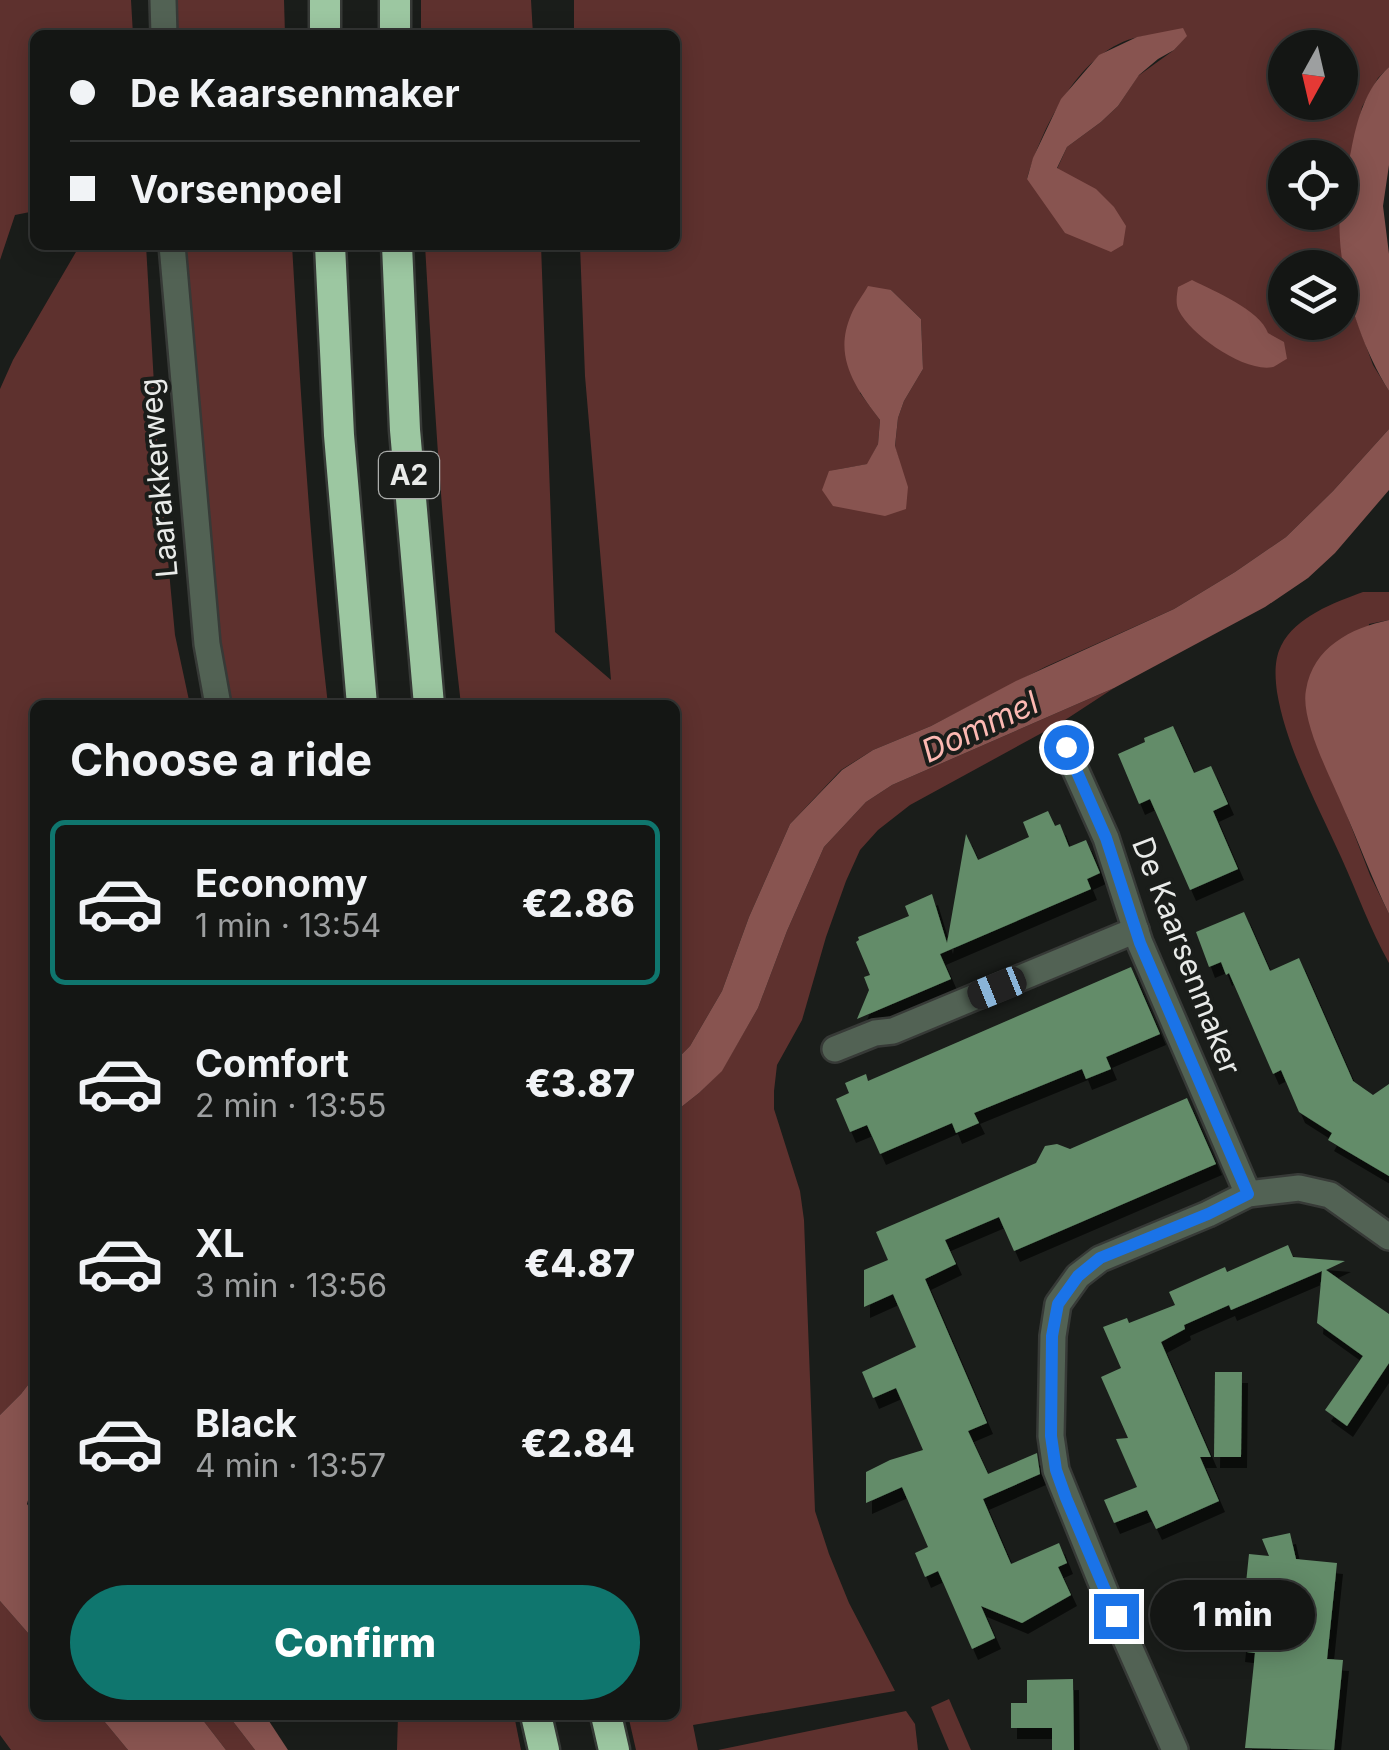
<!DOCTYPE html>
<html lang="en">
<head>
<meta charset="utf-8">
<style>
  body { margin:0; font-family:Inter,sans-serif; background:#212322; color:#f1f3f6; height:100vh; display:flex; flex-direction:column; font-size:38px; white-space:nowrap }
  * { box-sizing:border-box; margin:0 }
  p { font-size:32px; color:#9d9fa0 }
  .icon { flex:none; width:55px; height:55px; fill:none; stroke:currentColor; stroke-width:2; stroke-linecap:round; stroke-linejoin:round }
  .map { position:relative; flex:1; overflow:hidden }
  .sheet { position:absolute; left:30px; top:700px; width:650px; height:1020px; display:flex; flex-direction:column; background:#141614; border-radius:15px; box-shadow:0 5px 25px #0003,0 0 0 2px #333534 }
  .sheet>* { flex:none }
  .guide { position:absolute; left:30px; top:30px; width:650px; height:220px; border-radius:15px; box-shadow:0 5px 25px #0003,0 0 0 2px #333534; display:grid; align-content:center; height:220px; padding:0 40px; background:#141614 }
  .needle { width:65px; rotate:188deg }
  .controls { position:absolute; left:1268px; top:30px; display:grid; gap:20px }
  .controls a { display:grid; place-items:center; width:90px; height:90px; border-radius:50%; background:#141614; box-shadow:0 5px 25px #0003,0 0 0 2px #333534; font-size:50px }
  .end { position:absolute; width:45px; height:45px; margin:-22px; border:12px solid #1a73e8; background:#fff; box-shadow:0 0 0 5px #fff }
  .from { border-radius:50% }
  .bubble { position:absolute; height:70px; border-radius:35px; background:#141614; box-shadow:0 5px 25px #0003,0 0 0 2px #333534; font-size:32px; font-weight:800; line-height:70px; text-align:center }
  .car { position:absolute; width:30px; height:60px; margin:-30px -15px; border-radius:12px; box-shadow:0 0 8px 2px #0007; background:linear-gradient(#222 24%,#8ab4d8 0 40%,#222 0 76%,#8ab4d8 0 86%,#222 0) }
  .guide b { display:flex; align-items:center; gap:35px; height:95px; font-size:38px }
  .guide b+b { border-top:2px solid #333534 }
  .guide i { width:25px; height:25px; background:#f1f3f6 }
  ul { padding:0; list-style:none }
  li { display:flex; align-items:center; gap:30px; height:165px; margin:0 20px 15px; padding:0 20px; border:5px solid transparent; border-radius:15px }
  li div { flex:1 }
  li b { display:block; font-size:38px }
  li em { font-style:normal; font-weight:800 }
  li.current { border-color:#0f766e }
  li>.icon { width:90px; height:90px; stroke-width:1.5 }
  h2 { padding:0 40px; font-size:45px; line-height:120px }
  .button { display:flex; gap:20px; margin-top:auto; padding:20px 40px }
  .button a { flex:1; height:115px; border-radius:60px; background:#0f766e; color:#fff; font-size:40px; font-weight:800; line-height:115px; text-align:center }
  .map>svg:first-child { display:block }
</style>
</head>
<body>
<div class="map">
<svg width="1389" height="1750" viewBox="0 0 1389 1750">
  <defs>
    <filter id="shadow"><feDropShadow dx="6" dy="11" stdDeviation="0" flood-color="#0009"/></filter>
  </defs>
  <rect width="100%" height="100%" fill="#1a1d1a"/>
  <!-- green -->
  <g fill="#5e312e" fill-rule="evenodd">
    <polygon points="0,0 131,0 133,35 35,35 35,211 15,215 0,260"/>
    <polygon points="173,0 284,0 285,35 174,35"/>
    <polygon points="421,0 531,0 533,35 421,35"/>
    <path d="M574 0H1389V67L1378 78 1362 107 1341 200 1342 259 1354 313 1373 365 1389 391V429L1333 491 1286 537 1235 572 1174 609 1045 667 931 726 873 750 841 770 790 824 749 917 722 991 690 1046 675 1061V705H461C443 552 434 399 425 245H541L555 632 611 680 585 376 580 245H675V35H574ZM1186 36 1174 50 1138 76 1118 106 1101 122 1067 147 1057 169 1072 178 1027 179C1042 127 1081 48 1139 37 1154 34 1171 36 1186 36ZM1285 48H1340V102H1285ZM1285 158H1340V212H1285ZM1285 268H1340V322H1285ZM891 290 921 319 923 369 904 401 898 418 895 447 899 460 829 471 868 464 878 444 880 420 860 393Z"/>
    <polygon points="80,245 146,245 158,454 175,635 190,705 35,705 35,1376 21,1394 0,1415 0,389 13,360"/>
    <path d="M183 245H292C301 399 310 552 328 705H227L215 628Z"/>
    <path d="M1363 592H1389V620L1369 624 1346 813 1370 875 1389 914V963C1370 929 1357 892 1341 857 1318 806 1286 747 1277 692 1275 677 1274 660 1281 646 1296 616 1334 603 1363 592Z"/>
    <polygon points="1114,688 1062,722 910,805 878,830 860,850 846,881 826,937 802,1020 777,1065 774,1091 774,1109 800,1191 804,1220 815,1511 829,1554 849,1603 895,1691 693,1725 698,1750 636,1750 628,1715 675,1715 675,1112 699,1093 722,1070 758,1008 787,931 824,847 866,802 892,785"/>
    <polygon points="0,1601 35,1641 35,1715 99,1715 128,1750 11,1750 0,1735"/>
    <polygon points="949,1699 971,1750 949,1750 931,1707"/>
    <polygon points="906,1711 915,1724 918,1750 718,1750"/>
    <polygon points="199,1715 228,1715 255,1750 226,1750"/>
    <polygon points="398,1715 514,1715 521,1750 397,1750"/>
  </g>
  <!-- water -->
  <g fill="#885450">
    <polygon points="1183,28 1187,36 1174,50 1158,59 1139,75 1118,106 1101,122 1067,147 1057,168 1096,189 1114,207 1126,226 1123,245 1111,252 1065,233 1027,179 1033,158 1061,99 1099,55 1137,37"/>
    <path d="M1389 67V165L1383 206 1389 254V391C1356 338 1333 260 1341 197 1343 182 1348 166 1351 151 1357 120 1365 89 1389 67Z"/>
    <path d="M1192 280C1214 291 1260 310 1268 333L1284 342 1287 359C1286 359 1274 367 1273 367 1245 373 1191 335 1179 311 1175 303 1177 295 1178 287Z"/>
    <path d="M868 286 891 290 921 319 923 369 904 401 898 418 895 446 908 487 906 509 885 516 833 506 822 490 829 471 867 464 878 444 880 420C855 387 833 357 851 315 855 305 863 295 868 286Z"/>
    <polygon points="1389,429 1389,490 1335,553 1308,578 1265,607 1114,688 892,785 866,802 824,847 787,931 758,1008 722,1071 699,1093 675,1112 675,1061 690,1046 722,991 749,917 790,824 842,770 873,750 931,726 1016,681 1174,609 1235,572 1286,537 1333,491"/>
    <path d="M1389 620V914C1372 879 1359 843 1343 807 1331 778 1300 720 1306 690 1313 647 1351 628 1389 620Z"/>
    <polygon points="35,1376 35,1474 27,1504 35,1515 35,1641 0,1601 0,1415 21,1394"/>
    <polygon points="99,1715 199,1715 226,1750 128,1750"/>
    <polygon points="228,1715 265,1715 288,1750 255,1750"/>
  </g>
  <!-- building -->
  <g fill="#638c69" filter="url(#shadow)">
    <polygon points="1173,726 1194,773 1211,766 1228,804 1213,811 1238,869 1190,890 1150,799 1139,804 1118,754 1145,742 1144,738"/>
    <polygon points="1048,811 1055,826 1060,824 1069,847 1086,840 1100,873 1087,879 1091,889 940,954 951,979 857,1019 869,990 864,977 870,975 856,942 859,940 858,937 909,916 905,906 932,894 947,943 966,834 978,860 1029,837 1023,822"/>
    <polygon points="1244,912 1270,971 1299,958 1353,1081 1373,1095 1389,1084 1389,1176 1328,1140 1332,1133 1299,1112 1281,1070 1273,1074 1229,973 1226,975 1221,962 1209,967 1196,932"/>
    <polygon points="1131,967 1160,1034 1106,1057 1111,1069 1086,1079 1082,1069 974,1113 979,1123 956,1133 952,1123 880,1154 867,1125 850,1132 836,1099 849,1093 845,1083 866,1074 868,1081"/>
    <polygon points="1187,1098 1216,1164 1014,1251 999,1217 945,1240 956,1264 925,1279 987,1423 968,1431 988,1474 1037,1453 1040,1474 983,1499 1011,1564 1059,1543 1067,1563 1058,1567 1071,1595 1022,1623 981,1606 995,1638 972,1649 938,1571 925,1577 915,1553 928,1547 902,1487 866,1503 866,1472 890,1460 923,1450 896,1388 873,1398 862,1372 916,1347 893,1294 864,1307 864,1270 888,1260 876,1232 1036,1163 1045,1146 1057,1144 1070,1149"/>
    <polygon points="1288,1245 1293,1257 1345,1261 1326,1270 1389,1314 1389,1363 1347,1426 1325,1410 1363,1356 1317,1323 1322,1271 1231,1310 1229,1305 1184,1325 1185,1329 1161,1342 1211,1457 1200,1457 1219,1501 1156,1529 1147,1510 1114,1523 1104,1500 1137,1487 1116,1439 1128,1438 1101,1377 1121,1368 1103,1327 1127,1318 1129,1323 1175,1305 1169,1292 1225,1267 1227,1272"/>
    <polygon points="1215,1372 1242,1372 1241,1457 1214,1457"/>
    <polygon points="1290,1533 1296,1559 1337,1563 1327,1659 1343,1660 1334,1750 1245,1748 1255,1653 1239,1651 1249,1554 1269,1556 1262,1539"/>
    <polygon points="1073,1679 1074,1750 1052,1750 1052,1728 1011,1728 1011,1703 1027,1703 1027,1680"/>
  </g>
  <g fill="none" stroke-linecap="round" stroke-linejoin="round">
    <defs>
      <g id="minor">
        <polyline points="163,0 164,35"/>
        <polyline points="172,245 207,644 218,705"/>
        <polyline points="1063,742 1106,838 1140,943 1248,1194"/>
        <polyline points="835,1049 875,1033 893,1031 1136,930"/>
        <polyline points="1175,1750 1106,1594 1056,1470 1051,1436 1053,1336 1058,1304 1078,1276 1100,1259 1208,1214 1248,1194 1299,1188 1330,1195 1389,1237"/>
      </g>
      <g id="motorway">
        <polyline points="325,0 325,35"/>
        <polyline points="395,0 395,35"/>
        <polyline points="330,245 339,435 362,705"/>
        <polyline points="397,245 405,430 429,705"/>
        <polyline points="536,1715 544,1750"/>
        <polyline points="606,1715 614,1750"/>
      </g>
    </defs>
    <!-- minor casing -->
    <use href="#minor" stroke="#373a37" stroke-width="30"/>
    <!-- motorway casing -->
    <use href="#motorway" stroke="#373a37" stroke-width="35"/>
    <!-- minor -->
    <use href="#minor" stroke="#526254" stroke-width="25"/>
    <!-- motorway -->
    <use href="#motorway" stroke="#9cc7a1" stroke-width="30"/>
  </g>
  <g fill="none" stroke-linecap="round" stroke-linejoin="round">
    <!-- route -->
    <polyline stroke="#1a73e8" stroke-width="12" points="1066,747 1106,838 1140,943 1248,1194 1208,1214 1100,1258 1078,1276 1058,1304 1052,1336 1051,1436 1056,1470 1066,1498 1116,1616"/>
  </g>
  <g text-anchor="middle" stroke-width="8" stroke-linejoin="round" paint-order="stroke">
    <!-- shield labels -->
    <rect fill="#1a1d1a" stroke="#abadab" stroke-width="2.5" x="379" y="452" width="60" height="46" rx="8"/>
    <g font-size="28" font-weight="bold" fill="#e9ebe9">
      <text x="409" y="485">A2</text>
    </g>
    <!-- street labels -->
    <g font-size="30" fill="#e9ebe9" stroke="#1a1d1a">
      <text transform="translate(159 478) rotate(-95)" y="10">Laarakkerweg</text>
      <text transform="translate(1186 956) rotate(69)" y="10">De Kaarsenmaker</text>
    </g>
    <!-- water labels -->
    <g font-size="32" font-style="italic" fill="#fcb9b3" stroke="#1a1d1a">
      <text transform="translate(980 727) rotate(-25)" y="11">Dommel</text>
    </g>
  </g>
</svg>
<div class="controls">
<a><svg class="needle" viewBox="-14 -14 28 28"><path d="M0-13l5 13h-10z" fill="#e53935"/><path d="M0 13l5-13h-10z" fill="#9d9fa0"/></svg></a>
<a><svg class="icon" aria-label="locate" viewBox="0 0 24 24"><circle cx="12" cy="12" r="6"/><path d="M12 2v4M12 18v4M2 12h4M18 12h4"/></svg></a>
<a><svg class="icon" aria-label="layers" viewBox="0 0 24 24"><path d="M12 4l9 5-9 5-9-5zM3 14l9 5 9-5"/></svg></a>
</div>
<i class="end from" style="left:1066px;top:747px"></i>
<i class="end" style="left:1116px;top:1616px"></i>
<div class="bubble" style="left:1150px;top:1580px;width:165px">1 min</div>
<i class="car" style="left:997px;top:988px;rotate:248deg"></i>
<div class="guide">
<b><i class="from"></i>De Kaarsenmaker</b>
<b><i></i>Vorsenpoel</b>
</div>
<section class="sheet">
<h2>Choose a ride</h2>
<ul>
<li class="current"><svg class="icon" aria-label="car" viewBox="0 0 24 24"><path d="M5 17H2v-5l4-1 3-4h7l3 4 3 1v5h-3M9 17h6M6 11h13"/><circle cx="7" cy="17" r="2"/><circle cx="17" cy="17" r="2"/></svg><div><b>Economy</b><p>1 min · 13:54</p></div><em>€2.86</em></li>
<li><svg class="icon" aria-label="car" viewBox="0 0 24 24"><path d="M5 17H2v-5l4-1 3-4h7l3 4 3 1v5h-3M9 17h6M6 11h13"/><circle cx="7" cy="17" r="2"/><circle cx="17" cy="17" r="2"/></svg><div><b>Comfort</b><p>2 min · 13:55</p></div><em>€3.87</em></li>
<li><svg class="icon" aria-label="car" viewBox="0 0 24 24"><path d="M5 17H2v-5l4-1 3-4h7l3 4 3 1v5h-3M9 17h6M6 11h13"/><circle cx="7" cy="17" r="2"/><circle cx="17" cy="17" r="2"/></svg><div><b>XL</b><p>3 min · 13:56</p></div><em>€4.87</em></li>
<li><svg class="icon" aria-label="car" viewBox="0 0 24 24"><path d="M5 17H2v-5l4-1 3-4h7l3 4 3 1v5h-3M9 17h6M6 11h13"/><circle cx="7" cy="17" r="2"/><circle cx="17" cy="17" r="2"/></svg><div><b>Black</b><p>4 min · 13:57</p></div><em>€2.84</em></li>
</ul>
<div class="button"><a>Confirm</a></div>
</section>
</div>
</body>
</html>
